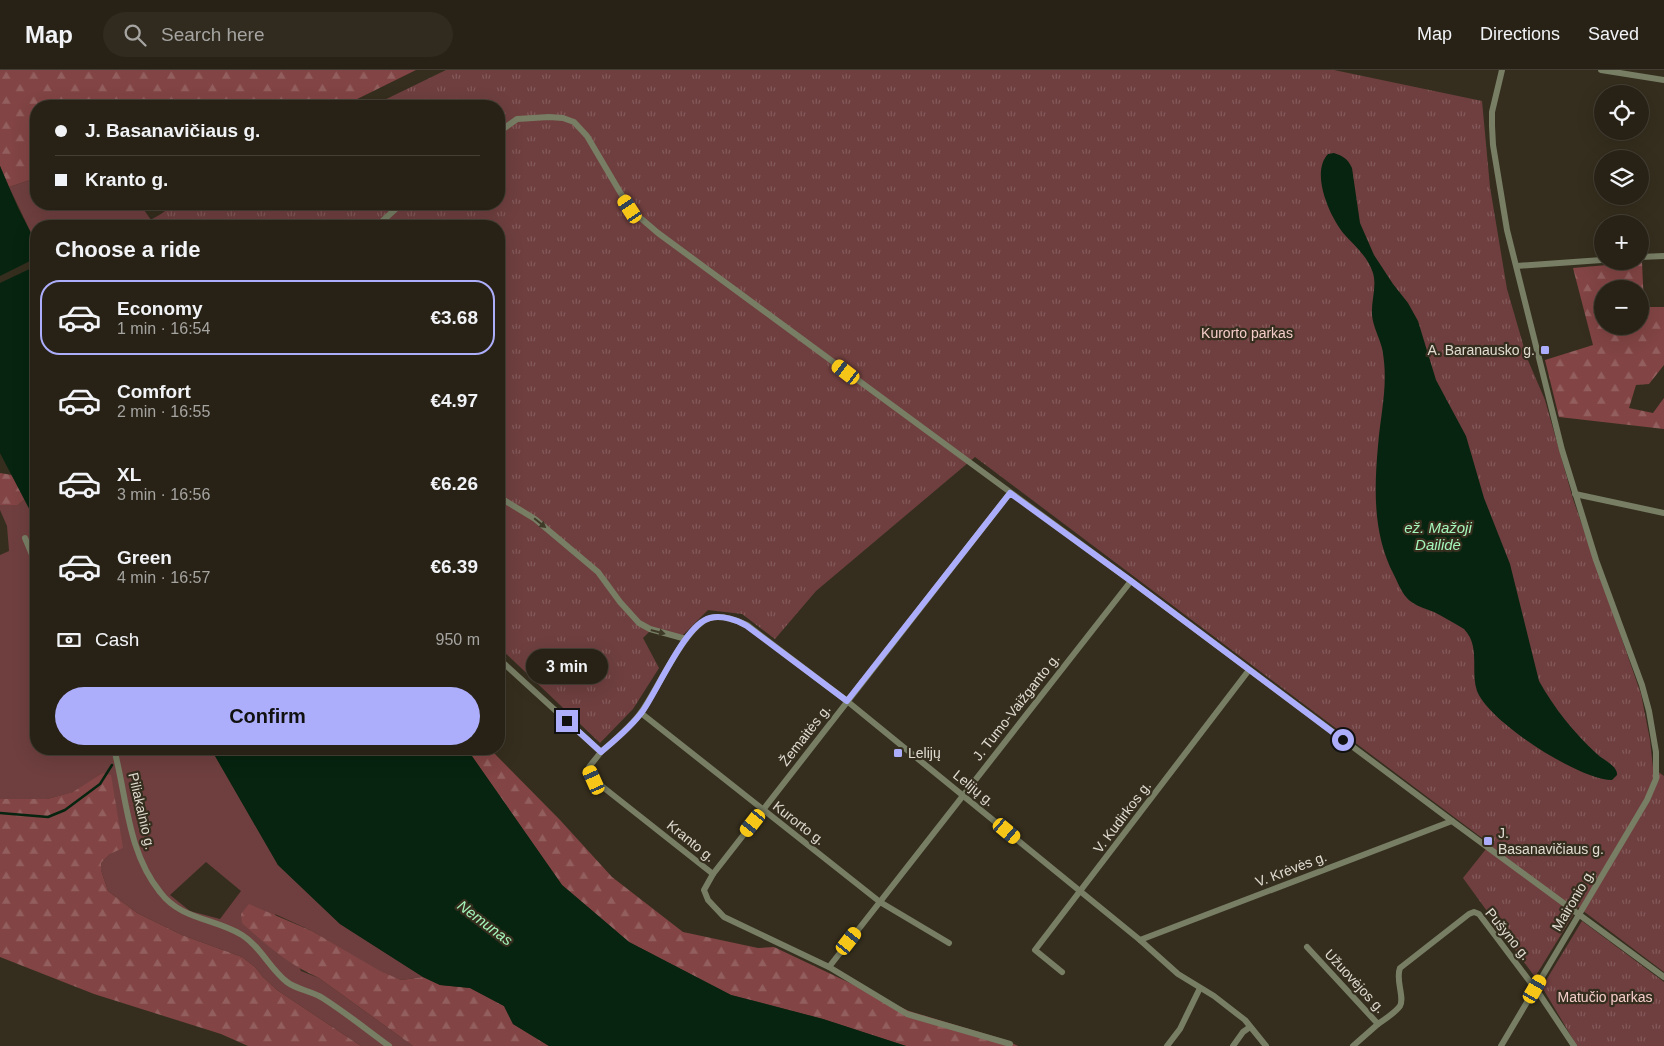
<!DOCTYPE html>
<html lang="en">
<head>
<meta charset="utf-8">
<style>
  body { margin:0; font-family:Helvetica,sans-serif; background:#302a1f; color:#f1f3f6; height:100vh; display:flex; flex-direction:column; font-size:19px; white-space:nowrap }
  * { box-sizing:border-box; margin:0 }
  p { font-size:16px; color:#a5a4a1 }
  .icon { flex:none; width:28px; height:28px; fill:none; stroke:currentColor; stroke-width:2; stroke-linecap:round; stroke-linejoin:round }
  .map { position:relative; flex:1; overflow:hidden }
  .panel { position:absolute; left:30px; top:150px; width:475px; height:535px; display:flex; flex-direction:column; background:#282216; border-radius:20px; box-shadow:0 5px 20px #0002,0 0 0 1px #443f35 }
  .panel>* { flex:none }
  .guide { position:absolute; left:30px; top:30px; width:475px; height:110px; border-radius:20px; box-shadow:0 5px 20px #0002,0 0 0 1px #443f35; display:grid; align-content:center; height:110px; padding:0 25px; background:#282216 }
  .tools { position:absolute; left:1594px; top:15px; display:grid; gap:10px }
  .tools a { display:grid; place-items:center; width:55px; height:55px; border-radius:50%; background:#282216; box-shadow:0 5px 20px #0002,0 0 0 1px #443f35; font-size:25px }
  .end { position:absolute; width:22px; height:22px; margin:-11px; border:6px solid #adaefb; background:#111; box-shadow:0 0 0 2px #111 }
  .from { border-radius:50% }
  .bubble { position:absolute; height:35px; border-radius:18px; background:#282216; box-shadow:0 5px 20px #0002,0 0 0 1px #443f35; font-size:16px; font-weight:600; line-height:35px; text-align:center }
  .car { position:absolute; width:15px; height:30px; margin:-15px -8px; border-radius:6px; box-shadow:0 0 4px 1px #0007; background:linear-gradient(#f5c518 24%,#345 0 40%,#f5c518 0 76%,#345 0 86%,#f5c518 0) }
  .guide b { display:flex; align-items:center; gap:18px; height:48px; font-size:19px }
  .guide b+b { border-top:1px solid #443f35 }
  .guide i { width:12px; height:12px; background:#f1f3f6 }
  ul { padding:0; list-style:none }
  li { display:flex; align-items:center; gap:15px; height:75px; margin:0 10px 8px; padding:0 15px; border:2px solid transparent; border-radius:20px }
  li div { flex:1 }
  li b { display:block; font-size:19px }
  li em { font-style:normal; font-weight:600 }
  li.selected { border-color:#adaefb }
  li>.icon { width:45px; height:45px; stroke-width:1.5 }
  h2 { padding:0 25px; font-size:22px; line-height:60px }
  .pay { display:flex; align-items:center; gap:12px; height:55px; padding:0 25px; font-size:19px }
  .pay p { margin-inline-start:auto }
  .action { display:flex; gap:10px; margin-top:auto; padding:10px 25px }
  .action a { flex:1; height:58px; border-radius:30px; background:#adaefb; color:#111; font-size:20px; font-weight:600; line-height:58px; text-align:center }
  header { display:flex; align-items:center; gap:30px; box-sizing:border-box; height:70px; padding:0 25px; background:#282216; border-bottom:1px solid #443f35 }
  header strong { font-size:24px }
  nav { display:flex; gap:28px; margin-inline-start:auto; font-size:18px }
  .search { width:350px; height:45px; background:#302a1f; display:flex; align-items:center; gap:12px; box-sizing:border-box; padding:0 18px; border-radius:28px; color:#a5a4a1; font-size:19px }
  .map>svg:first-child { display:block }
</style>
</head>
<body>
<header>
<strong>Map</strong>
<div class="search"><svg class="icon" aria-label="search" viewBox="0 0 24 24"><circle cx="10" cy="10" r="6"/><path d="M15 15l6 6"/></svg>Search here</div>
<nav><a>Map</a><a>Directions</a><a>Saved</a></nav>
</header>
<div class="map">
<svg width="1664" height="976" viewBox="0 0 1664 976">
  <defs>
    <pattern id="forest-firs" width="22" height="20" patternUnits="userSpaceOnUse" patternTransform="scale(1.25)"><rect width="22" height="20" fill="#824444"/><path d="M5 1l3.5 6h-7zM16 11l3.5 6h-7z" fill="#935e5e"/></pattern>
    <pattern id="park-tufts" width="24" height="20" patternUnits="userSpaceOnUse" patternTransform="scale(1.25)"><rect width="24" height="20" fill="#6f3f3f"/><path d="M3 7l-1-3M5 7V3M7 7l1-3M15 17l-1-3M17 17v-4M19 17l1-3" fill="none" stroke="#835a5a"/></pattern>
  </defs>
  <rect width="100%" height="100%" fill="#352e1e"/>
  <!-- grass -->
  <g fill="#6f3f3f" fill-rule="evenodd">
    <polygon points="36,108 36,134 140,134 151,150 149,156 36,156 36,173 9,117"/>
    <path d="M25 429 36 452V679H94L95 683 109 679H211L278 795 340 854 423 907 401 910 380 902 312 861 275 844 301 901 319 908 413 976H361L277 920 263 907 255 897 242 887 182 865 137 843 108 821 101 800V793L110 784 102 703 74 722 47 729H0V485L9 481 7 456 0 440V435H18ZM206 792 241 821 220 849 190 841 170 825Z"/>
  </g>
  <!-- forest -->
  <g fill="url(#forest-firs)" fill-rule="evenodd">
    <polygon points="0,0 416,0 343,36 36,36 36,108 9,117 0,96"/>
    <path d="M1642 192 1644 237H1664V295L1649 314 1636 315 1629 338 1653 343 1664 328V359L1559 347 1545 290 1593 275 1573 198ZM1602 219H1640V256H1602Z"/>
    <polygon points="0,403 12,405 25,429 18,435 0,435"/>
    <polygon points="467,679 490,679 560,750 612,807 683,862 758,878 774,877 909,941 1006,970 1018,976 906,976 823,949 731,925 629,872 562,815"/>
    <polygon points="102,703 111,705 123,778 110,784 101,793 101,800 108,821 137,843 182,865 242,887 255,897 263,907 277,920 361,976 248,976 221,964 94,924 0,887 0,729 47,729 73,722"/>
    <path d="M249 834 312 861 380 901 401 910 423 907 440 915 470 918 504 936 513 954 549 976H413L319 908C289 895 266 875 242 853L241 844Z"/>
  </g>
  <!-- park -->
  <g fill="url(#park-tufts)">
    <path d="M446 0H1334L1482 31 1490 117 1507 219 1527 288 1545 330 1573 429 1641 624 1650 670 1653 698 1664 706V902L1578 837 1535 907 1463 808 1490 774 975 387 816 521 775 569 742 544 708 540 683 565 651 560 643 568 659 598 633 639 600 673 499 577V156H124C131 152 140 153 148 151 158 147 167 139 176 134H499V36H372Z"/>
    <polygon points="1582,851 1664,912 1664,976 1577,976 1542,917"/>
  </g>
  <!-- water -->
  <g fill="#062410">
    <path d="M1334 83C1343 86 1348 89 1352 98L1360 153 1374 185 1393 214 1408 233 1418 251 1436 310 1466 366 1484 428 1510 494 1539 611C1554 638 1574 663 1597 684 1603 690 1618 696 1617 705L1612 710C1579 710 1489 652 1477 621 1470 600 1481 577 1464 559 1454 553 1444 547 1434 542 1427 539 1419 537 1413 533 1403 527 1399 515 1394 505 1373 465 1374 420 1378 376 1381 340 1389 313 1382 278 1379 267 1373 256 1372 245 1371 231 1377 217 1373 203 1368 187 1355 176 1344 164 1330 147 1310 103 1328 84Z"/>
    <polygon points="0,96 18,138 36,173 36,452 0,383"/>
    <polygon points="211,679 467,679 562,815 629,872 731,925 823,949 906,976 549,976 513,954 504,936 470,918 440,915 423,907 340,854 278,795"/>
  </g>
  <!-- pier -->
  <polygon fill="#352e1e" points="36,188 36,196 0,213 0,206"/>
  <g fill="none" stroke-linecap="round" stroke-linejoin="round">
    <!-- stream -->
    <polyline stroke="#062410" stroke-width="2.5" points="0,743 48,747 65,740 100,714 112,695"/>
    <!-- street -->
    <g stroke="#777e64" stroke-width="6">
      <polyline points="1601,0 1664,10"/>
      <polyline points="499,62 517,49 549,47 563,48 574,52 587,66 630,139 658,163 1131,511 1452,751 1664,907"/>
      <polyline points="377,156 401,134"/>
      <polyline points="1640,187 1664,186"/>
      <polyline points="1517,196 1602,190"/>
      <polyline points="1575,424 1664,443"/>
      <polyline points="499,427 535,449 598,502 620,532 639,553 650,559 686,569"/>
      <polyline points="25,468 36,494"/>
      <polyline points="499,589 601,682 589,697 594,710 713,804 704,820 708,830 724,847 829,897 907,944 1010,974"/>
      <polyline points="641,643 880,832 949,873"/>
      <path d="M114 679C127 727 127 781 160 822 181 850 214 848 242 865 261 877 270 899 287 912 296 919 310 921 321 927 345 942 367 960 389 976"/>
      <path d="M601 682C615 670 632 656 642 641 658 619 685 556 710 548 721 545 737 550 747 555L847 631 1140 870 1178 904 1214 926 1245 950 1266 976"/>
      <polyline points="713,804 1010,423"/>
      <polyline points="1140,870 1452,751"/>
      <path d="M1307 877 1378 954C1385 949 1395 943 1400 936 1405 927 1395 910 1400 898L1469 844 1474 842 1479 844 1540 925 1574 976"/>
      <polyline points="829,897 1131,511"/>
      <polyline points="1062,902 1035,880 1249,600"/>
      <polyline points="1167,976 1180,959 1200,918"/>
      <polyline points="1233,976 1243,962 1250,957"/>
      <polyline points="1353,976 1378,954"/>
      <polyline points="1501,976 1647,730 1656,709 1656,682 1649,641 1642,615 1596,490 1562,380 1507,160 1493,75 1492,56 1492,42 1502,0"/>
    </g>
  </g>
  <!-- one-way arrows -->
  <defs><path id="oneway-solid" d="M-6-.8H1V-3.2L6.5 0L1 3.2V.8H-6Z" transform="scale(1.25)"/></defs>
  <g fill="#3f3a28">
    <use href="#oneway-solid" transform="translate(540 453) rotate(39)"/>
    <use href="#oneway-solid" transform="translate(658 562) rotate(15)"/>
  </g>
  <g fill="none" stroke-linecap="round" stroke-linejoin="round">
    <!-- route -->
    <path stroke="#adaefb" stroke-width="6" d="M567 651 601 682C615 670 631 657 642 642 658 620 685 554 710 548 722 545 738 550 747 556L847 631 1010 423 1131 511 1343 670"/>
  </g>
  <!-- markers -->
  <g fill="#adaefb" stroke="#352e1e" stroke-width="2">
    <rect x="1540" y="275" width="10" height="10" rx="2.5"/>
    <rect x="893" y="678" width="10" height="10" rx="2.5"/>
    <rect x="1483" y="766" width="10" height="10" rx="2.5"/>
  </g>
  <g text-anchor="middle" stroke-width="4.5" stroke-linejoin="round" paint-order="stroke">
    <!-- park labels -->
    <g font-size="14" fill="#f5cdcb" stroke="#352e1e">
      <text x="1247" y="268">Kurorto parkas</text>
      <text x="1605" y="932">Matučio parkas</text>
    </g>
    <!-- poi labels -->
    <g font-size="14" fill="#e0dcd2" stroke="#352e1e" text-anchor="start">
      <text x="1535" y="285" text-anchor="end">A. Baranausko g.</text>
      <text x="908" y="688">Lelijų</text>
      <text x="1498" y="768">J.<tspan x="1498" dy="16">Basanavičiaus g.</tspan></text>
    </g>
    <!-- street labels -->
    <g font-size="14" fill="#e0dcd2" stroke="#352e1e">
      <text transform="translate(1016 637) rotate(-52)" y="5">J. Tumo-Vaižganto g.</text>
      <text transform="translate(805 665) rotate(-52)" y="5">Žemaitės g.</text>
      <text transform="translate(974 718) rotate(39)" y="5">Lelijų g.</text>
      <text transform="translate(142 741) rotate(77)" y="5">Piliakalnio g.</text>
      <text transform="translate(1122 747) rotate(-53)" y="5">V. Kudirkos g.</text>
      <text transform="translate(799 753) rotate(38)" y="5">Kurorto g.</text>
      <text transform="translate(691 771) rotate(39)" y="5">Kranto g.</text>
      <text transform="translate(1291 799) rotate(-21)" y="5">V. Krėvės g.</text>
      <text transform="translate(1573 830) rotate(-59)" y="5">Maironio g.</text>
      <text transform="translate(1508 864) rotate(51)" y="5">Pušyno g.</text>
      <text transform="translate(1355 911) rotate(47)" y="5">Užuovėjos g.</text>
    </g>
    <!-- water labels -->
    <g font-size="15" font-style="italic" fill="#a4f6ba" stroke="#352e1e">
      <text x="1438" y="463">ež. Mažoji<tspan x="1438" dy="17">Dailidė</tspan></text>
      <text transform="translate(485 853) rotate(37)" y="5">Nemunas</text>
    </g>
  </g>
</svg>
<div class="tools">
<a><svg class="icon" aria-label="locate" viewBox="0 0 24 24"><circle cx="12" cy="12" r="6"/><path d="M12 2v4M12 18v4M2 12h4M18 12h4"/></svg></a>
<a><svg class="icon" aria-label="layers" viewBox="0 0 24 24"><path d="M12 4l9 5-9 5-9-5zM3 14l9 5 9-5"/></svg></a>
<a>+</a>
<a>−</a>
</div>
<i class="end from" style="left:1343px;top:670px"></i>
<i class="end" style="left:567px;top:651px"></i>
<div class="bubble" style="left:526px;top:579px;width:82px">3 min</div>
<i class="car" style="left:630px;top:139px;rotate:327deg"></i>
<i class="car" style="left:846px;top:302px;rotate:307deg"></i>
<i class="car" style="left:594px;top:710px;rotate:336deg"></i>
<i class="car" style="left:753px;top:753px;rotate:218deg"></i>
<i class="car" style="left:1007px;top:761px;rotate:130deg"></i>
<i class="car" style="left:849px;top:871px;rotate:38deg"></i>
<i class="car" style="left:1535px;top:919px;rotate:30deg"></i>
<div class="guide">
<b><i class="from"></i>J. Basanavičiaus g.</b>
<b><i></i>Kranto g.</b>
</div>
<section class="panel">
<h2>Choose a ride</h2>
<ul>
<li class="selected"><svg class="icon" aria-label="car" viewBox="0 0 24 24"><path d="M5 17H2v-5l4-1 3-4h7l3 4 3 1v5h-3M9 17h6M6 11h13"/><circle cx="7" cy="17" r="2"/><circle cx="17" cy="17" r="2"/></svg><div><b>Economy</b><p>1 min · 16:54</p></div><em>€3.68</em></li>
<li><svg class="icon" aria-label="car" viewBox="0 0 24 24"><path d="M5 17H2v-5l4-1 3-4h7l3 4 3 1v5h-3M9 17h6M6 11h13"/><circle cx="7" cy="17" r="2"/><circle cx="17" cy="17" r="2"/></svg><div><b>Comfort</b><p>2 min · 16:55</p></div><em>€4.97</em></li>
<li><svg class="icon" aria-label="car" viewBox="0 0 24 24"><path d="M5 17H2v-5l4-1 3-4h7l3 4 3 1v5h-3M9 17h6M6 11h13"/><circle cx="7" cy="17" r="2"/><circle cx="17" cy="17" r="2"/></svg><div><b>XL</b><p>3 min · 16:56</p></div><em>€6.26</em></li>
<li><svg class="icon" aria-label="car" viewBox="0 0 24 24"><path d="M5 17H2v-5l4-1 3-4h7l3 4 3 1v5h-3M9 17h6M6 11h13"/><circle cx="7" cy="17" r="2"/><circle cx="17" cy="17" r="2"/></svg><div><b>Green</b><p>4 min · 16:57</p></div><em>€6.39</em></li>
</ul>
<div class="pay"><svg class="icon" aria-label="cash" viewBox="0 0 24 24"><path d="M3 7h18v10H3z"/><circle cx="12" cy="12" r="2"/></svg>Cash<p>950 m</p></div>
<div class="action"><a>Confirm</a></div>
</section>
</div>
</body>
</html>
